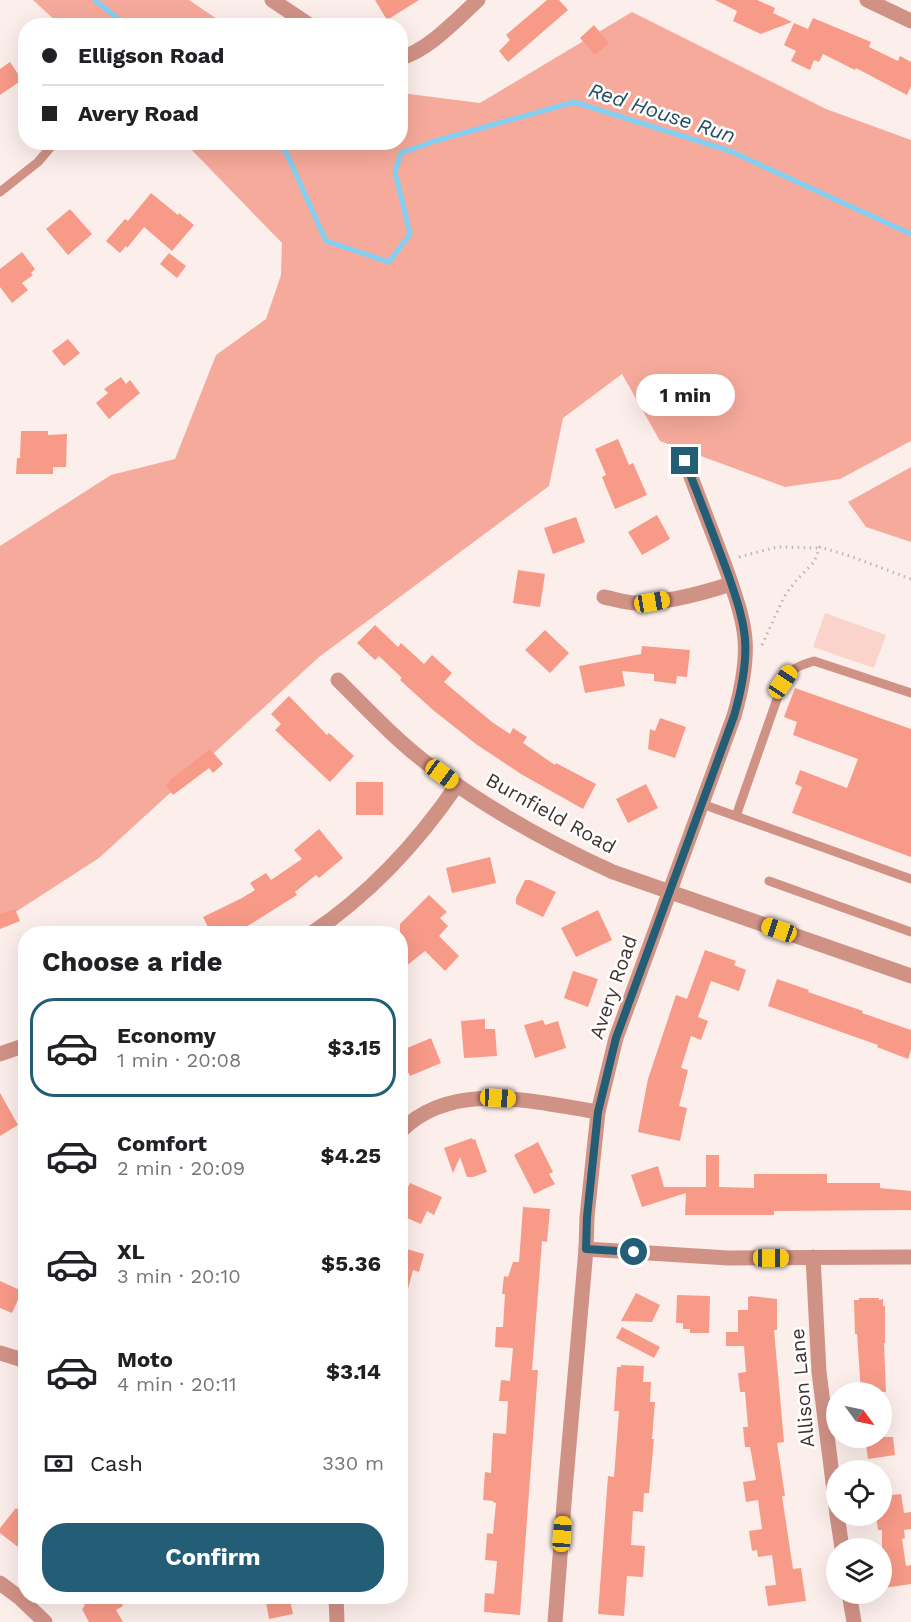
<!DOCTYPE html>
<html lang="en">
<head>
<meta charset="utf-8">
<style>
  body { margin:0; font-family:"Work Sans",sans-serif; background:#f6f6f6; color:#202124; height:100vh; display:flex; flex-direction:column; font-size:22px; white-space:nowrap }
  * { box-sizing:border-box; margin:0 }
  p { font-size:20px; color:#757577 }
  .icon { flex:none; width:33px; height:33px; fill:none; stroke:currentColor; stroke-width:2; stroke-linecap:round; stroke-linejoin:round }
  .map { position:relative; flex:1; overflow:hidden }
  .panel { position:absolute; left:18px; top:926px; width:390px; height:678px; display:flex; flex-direction:column; background:#fff; border-radius:24px; box-shadow:0 6px 24px #0002 }
  .panel>* { flex:none }
  .banner { position:absolute; left:18px; top:18px; width:390px; height:132px; border-radius:24px; box-shadow:0 6px 24px #0002; display:grid; align-content:center; height:132px; padding:0 24px; background:#fff }
  .needle { width:39px; rotate:123deg }
  .controls { position:absolute; left:826px; top:1382px; display:grid; gap:12px }
  .controls a { display:grid; place-items:center; width:66px; height:66px; border-radius:50%; background:#fff; box-shadow:0 6px 24px #0002; font-size:30px }
  .end { position:absolute; width:27px; height:27px; margin:-14px; border:8px solid #235d76; background:#fff; box-shadow:0 0 0 3px #fff }
  .from { border-radius:50% }
  .bubble { position:absolute; height:42px; border-radius:21px; background:#fff; box-shadow:0 6px 24px #0002; font-size:20px; font-weight:700; line-height:42px; text-align:center }
  .car { position:absolute; width:18px; height:36px; margin:-18px -9px; border-radius:8px; box-shadow:0 0 4px 2px #0007; background:linear-gradient(#f5c518 24%,#345 0 40%,#f5c518 0 76%,#345 0 86%,#f5c518 0) }
  .banner b { display:flex; align-items:center; gap:21px; height:57px; font-size:22px }
  .banner b+b { border-top:2px solid #e0e0e0 }
  .banner i { width:15px; height:15px; background:#202124 }
  ul { padding:0; list-style:none }
  li { display:flex; align-items:center; gap:18px; height:99px; margin:0 12px 9px; padding:0 12px; border:3px solid transparent; border-radius:24px }
  li div { flex:1 }
  li b { display:block; font-size:22px }
  li em { font-style:normal; font-weight:700 }
  li.current { border-color:#235d76 }
  li>.icon { width:54px; height:54px; stroke-width:1.5 }
  h2 { padding:0 24px; font-size:27px; line-height:72px }
  .pay { display:flex; align-items:center; gap:15px; height:66px; padding:0 24px; font-size:22px }
  .pay p { margin-inline-start:auto }
  .action { display:flex; gap:12px; margin-top:auto; padding:12px 24px }
  .action a { flex:1; height:69px; border-radius:24px; background:#235d76; color:#fff; font-size:24px; font-weight:700; line-height:69px; text-align:center }
  .map>svg:first-child { display:block }
</style>
</head>
<body>
<div class="map">
<svg width="911" height="1622" viewBox="0 0 911 1622">
  <rect width="100%" height="100%" fill="#fceeeb"/>
  <!-- green -->
  <polygon fill="#fad3cb" points="825,613 886,635 874,668 813,647"/>
  <!-- forest -->
  <g fill="#f6aa9b">
    <polygon points="33,0 189,0 217,19 230,25 60,25"/>
    <polygon points="632,12 826,109 911,140 911,441 840,479 785,487 660,441 622,374 563,418 549,486 319,657 99,858 0,922 0,546 111,475 175,459 216,355 266,319 281,275 282,243 185,143 400,142 401,93 480,103"/>
    <polygon points="911,467 911,542 866,527 848,502"/>
  </g>
  <g fill="none" stroke-linecap="round" stroke-linejoin="round">
    <!-- stream -->
    <g stroke="#81d0f4" stroke-width="5">
      <polyline points="95,0 127,26"/>
      <polyline points="275,142 286,152 326,241 389,262 410,234 395,172 401,153 435,141 574,102 730,151 911,234"/>
    </g>
  </g>
  <!-- building -->
  <g fill="#f89a88">
    <polygon points="375,0 419,0 387,20"/>
    <polygon points="547,0 559,0 568,10 508,62 499,51 510,40 506,35"/>
    <polygon points="715,0 757,0 775,8 773,13 792,22 761,34 733,21 737,11"/>
    <polygon points="813,18 871,42 869,47 898,61 900,56 911,62 911,86 907,95 856,68 855,70 823,54 819,62 814,60 810,70 791,61 796,51 784,45 794,23 808,29"/>
    <polygon points="594,25 609,43 595,55 580,38"/>
    <polygon points="10,62 22,80 0,95 0,69"/>
    <polygon points="151,193 178,215 179,213 194,225 172,251 144,227 127,248 126,246 120,253 106,241 125,219 128,221"/>
    <polygon points="70,209 92,234 68,255 46,229"/>
    <polygon points="22,252 35,269 31,273 33,275 22,283 28,290 12,303 0,287 0,269"/>
    <polygon points="169,253 186,266 177,278 160,264"/>
    <polygon points="68,339 80,353 64,366 52,351"/>
    <polygon points="121,377 126,384 130,380 140,393 109,419 96,403 108,393 104,389"/>
    <polygon points="21,431 48,431 48,435 67,434 66,467 53,467 53,474 16,474 17,458 20,458"/>
    <polygon points="618,439 629,465 633,463 647,495 615,509 602,477 606,475 595,449"/>
    <polygon points="657,515 670,539 642,555 628,532"/>
    <polygon points="576,517 585,542 553,554 544,528"/>
    <polygon points="518,570 545,574 540,607 513,603"/>
    <polygon points="375,625 398,647 401,643 424,664 432,655 452,673 444,682 492,722 510,734 513,728 527,737 523,743 555,765 556,763 596,784 583,809 521,774 476,744 433,710 400,680 402,678 379,656 375,660 357,643"/>
    <polygon points="545,630 569,653 550,673 525,650"/>
    <polygon points="642,646 690,650 687,677 677,676 676,684 654,681 654,674 622,671 625,686 585,693 579,666 641,654"/>
    <polygon points="795,688 911,729 911,857 792,813 802,787 795,784 800,770 847,788 858,759 793,735 797,722 784,717"/>
    <polygon points="289,696 327,735 329,733 354,756 330,782 275,730 281,724 271,714"/>
    <polygon points="660,718 686,727 675,758 648,749 650,729 655,731"/>
    <polygon points="210,749 223,764 213,773 209,768 173,795 166,786 170,782 169,781"/>
    <rect x="356" y="782" width="27" height="33"/>
    <polygon points="646,784 658,808 628,823 616,799"/>
    <polygon points="319,829 343,858 319,878 316,875 295,892 297,895 251,924 233,933 211,933 203,917 242,898 255,890 250,883 266,873 271,880 302,859 294,850"/>
    <polygon points="490,857 496,883 452,893 446,868"/>
    <polygon points="525,880 530,880 556,892 543,917 516,904 516,898"/>
    <polygon points="429,895 447,912 440,918 448,926 439,936 459,956 445,971 425,951 400,971 400,924"/>
    <polygon points="15,909 20,921 0,929 0,914"/>
    <polygon points="598,910 612,940 576,957 561,928"/>
    <polygon points="705,950 736,961 734,965 746,970 739,991 711,981 698,1017 708,1021 701,1040 691,1036 681,1068 688,1070 679,1106 687,1108 680,1141 638,1132 648,1079 676,995 687,999"/>
    <polygon points="573,971 598,979 588,1007 564,998"/>
    <polygon points="777,979 809,990 808,992 863,1011 862,1013 911,1030 911,1050 908,1059 877,1047 878,1045 768,1006"/>
    <polygon points="485,1019 485,1029 495,1029 497,1056 464,1058 461,1021"/>
    <polygon points="543,1020 545,1025 558,1021 566,1048 535,1058 524,1025"/>
    <polygon points="431,1038 441,1063 410,1076 409,1073 400,1076 400,1051"/>
    <polygon points="0,1093 18,1125 0,1136"/>
    <polygon points="472,1138 473,1140 475,1139 487,1172 473,1177 467,1177 460,1157 453,1173 444,1148"/>
    <polygon points="538,1142 553,1172 549,1174 555,1184 534,1194 514,1155"/>
    <polygon points="706,1155 719,1155 719,1187 754,1188 754,1174 827,1174 827,1183 880,1183 880,1188 911,1191 911,1210 774,1211 774,1215 685,1215 686,1193 642,1207 631,1175 658,1166 664,1187 706,1187"/>
    <polygon points="410,1183 442,1197 434,1215 427,1211 421,1224 400,1215 400,1203"/>
    <polygon points="523,1207 550,1209 547,1242 542,1241 532,1370 538,1370 520,1615 484,1612 485,1593 494,1594 497,1561 485,1560 487,1533 493,1534 496,1503 493,1502 493,1501 483,1500 485,1472 491,1473 493,1433 506,1434 508,1401 499,1401 501,1380 510,1381 513,1348 495,1347 496,1327 503,1327 505,1294 502,1294 504,1276 508,1277 513,1262 519,1262"/>
    <polygon points="400,1247 424,1254 419,1272 413,1270 405,1300 400,1300"/>
    <polygon points="0,1281 22,1291 12,1313 0,1308"/>
    <polygon points="636,1293 660,1305 652,1322 621,1321"/>
    <polygon points="677,1295 710,1296 709,1333 690,1333 690,1329 683,1329 683,1323 676,1323"/>
    <polygon points="751,1296 777,1299 777,1330 774,1330 784,1442 777,1443 785,1496 782,1496 793,1569 801,1568 806,1601 768,1606 765,1586 776,1585 772,1555 758,1557 757,1550 752,1551 749,1531 762,1529 758,1500 746,1502 743,1482 756,1480 750,1447 745,1447 743,1427 748,1427 745,1392 740,1392 738,1373 746,1372 744,1346 726,1346 726,1332 738,1332 738,1310 748,1310 748,1297"/>
    <polygon points="859,1298 879,1298 879,1300 883,1299 883,1306 885,1306 885,1343 884,1343 886,1392 861,1392 857,1334 855,1334 854,1300 859,1300"/>
    <polygon points="622,1327 660,1347 654,1358 616,1338"/>
    <polygon points="621,1365 644,1366 643,1382 651,1382 650,1402 655,1402 652,1439 654,1439 649,1493 644,1493 643,1512 633,1511 631,1545 645,1546 643,1577 627,1576 624,1616 598,1614 608,1476 614,1477 619,1411 614,1411 617,1367 621,1367"/>
    <polygon points="865,1437 893,1437 895,1455 868,1459"/>
    <polygon points="901,1494 904,1513 911,1512 911,1529 904,1530 905,1538 902,1539 906,1566 911,1565 911,1584 884,1588 882,1573 882,1530 878,1530 876,1515 882,1515 882,1496"/>
    <polygon points="16,1508 26,1515 26,1537 18,1547 0,1533 0,1528"/>
    <polygon points="100,1596 117,1596 123,1606 116,1610 123,1622 89,1622 82,1609 84,1607 84,1605"/>
    <polygon points="265,1596 289,1596 293,1614 269,1619"/>
  </g>
  <g fill="none" stroke-linecap="round" stroke-linejoin="round">
    <!-- path -->
    <g stroke="#c3b5b2" stroke-width="3" stroke-dasharray="1.5 4.5" stroke-linecap="butt">
      <polyline points="739,557 777,547 819,548"/>
      <polyline points="762,645 784,597 794,583 814,562 820,547 850,556 911,579"/>
    </g>
    <!-- service -->
    <g stroke="#d19286" stroke-width="9">
      <polyline points="24,69 26,71"/>
      <polyline points="0,192 38,162 55,142"/>
      <polyline points="702,804 911,879"/>
      <path d="M736 816 783 682C792 668 798 666 814 661L911 693"/>
      <polyline points="769,881 911,932"/>
    </g>
    <!-- minor -->
    <g stroke="#d19286" stroke-width="15">
      <polyline points="272,0 311,26"/>
      <polyline points="867,0 911,21"/>
      <path d="M400 58C428 51 457 19 478 0"/>
      <path d="M604 597C615 599 626 603 637 603 666 603 703 593 731 584"/>
      <path d="M338 680C367 709 396 740 429 765 485 807 549 843 613 872L911 976"/>
      <path d="M312 933C370 894 418 842 457 785"/>
      <polyline points="0,1054 26,1045"/>
      <path d="M400 1132C451 1079 534 1102 598 1112"/>
      <polyline points="586,1249 728,1258 911,1257"/>
      <polyline points="813,1257 819,1372 837,1514"/>
      <polyline points="0,1353 26,1361"/>
      <polyline points="837,1515 842,1548"/>
      <polyline points="0,1583 20,1598 45,1622"/>
      <polyline points="849,1593 854,1622"/>
      <polyline points="336,1596 337,1622"/>
      <path d="M555 1622 565 1491 586 1249 587 1217 598 1112 616 1038 734 716C741 692 747 665 745 639 743 617 736 598 729 577 715 538 699 499 685 461"/>
    </g>
  </g>
  <g fill="none" stroke-linecap="round" stroke-linejoin="round">
    <!-- route -->
    <path stroke="#235d76" stroke-width="8" d="M634 1252 586 1249 587 1217 598 1112 616 1038 734 716C741 692 747 665 745 639 743 617 736 598 729 577 715 538 700 500 685 461"/>
  </g>
  <g text-anchor="middle" stroke-width="5" stroke-linejoin="round" paint-order="stroke">
    <!-- street labels -->
    <g font-size="20" fill="#413431" stroke="#fff">
      <text transform="translate(551 813) rotate(29)" y="7">Burnfield Road</text>
      <text transform="translate(613 987) rotate(-71)" y="7">Avery Road</text>
      <text transform="translate(802 1388) rotate(-95)" y="7">Allison Lane</text>
    </g>
    <!-- water labels -->
    <g font-size="21" font-style="italic" fill="#235063" stroke="#fff">
      <text transform="translate(662 113) rotate(18)" y="7">Red House Run</text>
    </g>
  </g>
</svg>
<div class="controls">
<a><svg class="needle" viewBox="-14 -14 28 28"><path d="M0-13l5 13h-10z" fill="#e53935"/><path d="M0 13l5-13h-10z" fill="#757577"/></svg></a>
<a><svg class="icon" aria-label="locate" viewBox="0 0 24 24"><circle cx="12" cy="12" r="6"/><path d="M12 2v4M12 18v4M2 12h4M18 12h4"/></svg></a>
<a><svg class="icon" aria-label="layers" viewBox="0 0 24 24"><path d="M12 4l9 5-9 5-9-5zM3 14l9 5 9-5"/></svg></a>
</div>
<i class="end from" style="left:634px;top:1252px"></i>
<i class="end" style="left:685px;top:461px"></i>
<div class="bubble" style="left:636px;top:374px;width:99px">1 min</div>
<i class="car" style="left:652px;top:602px;rotate:80deg"></i>
<i class="car" style="left:783px;top:682px;rotate:34deg"></i>
<i class="car" style="left:442px;top:774px;rotate:126deg"></i>
<i class="car" style="left:779px;top:930px;rotate:289deg"></i>
<i class="car" style="left:498px;top:1098px;rotate:93deg"></i>
<i class="car" style="left:771px;top:1258px;rotate:90deg"></i>
<i class="car" style="left:562px;top:1534px;rotate:4deg"></i>
<div class="banner">
<b><i class="from"></i>Elligson Road</b>
<b><i></i>Avery Road</b>
</div>
<section class="panel">
<h2>Choose a ride</h2>
<ul>
<li class="current"><svg class="icon" aria-label="car" viewBox="0 0 24 24"><path d="M5 17H2v-5l4-1 3-4h7l3 4 3 1v5h-3M9 17h6M6 11h13"/><circle cx="7" cy="17" r="2"/><circle cx="17" cy="17" r="2"/></svg><div><b>Economy</b><p>1 min · 20:08</p></div><em>$3.15</em></li>
<li><svg class="icon" aria-label="car" viewBox="0 0 24 24"><path d="M5 17H2v-5l4-1 3-4h7l3 4 3 1v5h-3M9 17h6M6 11h13"/><circle cx="7" cy="17" r="2"/><circle cx="17" cy="17" r="2"/></svg><div><b>Comfort</b><p>2 min · 20:09</p></div><em>$4.25</em></li>
<li><svg class="icon" aria-label="car" viewBox="0 0 24 24"><path d="M5 17H2v-5l4-1 3-4h7l3 4 3 1v5h-3M9 17h6M6 11h13"/><circle cx="7" cy="17" r="2"/><circle cx="17" cy="17" r="2"/></svg><div><b>XL</b><p>3 min · 20:10</p></div><em>$5.36</em></li>
<li><svg class="icon" aria-label="car" viewBox="0 0 24 24"><path d="M5 17H2v-5l4-1 3-4h7l3 4 3 1v5h-3M9 17h6M6 11h13"/><circle cx="7" cy="17" r="2"/><circle cx="17" cy="17" r="2"/></svg><div><b>Moto</b><p>4 min · 20:11</p></div><em>$3.14</em></li>
</ul>
<div class="pay"><svg class="icon" aria-label="cash" viewBox="0 0 24 24"><path d="M3 7h18v10H3z"/><circle cx="12" cy="12" r="2"/></svg>Cash<p>330 m</p></div>
<div class="action"><a>Confirm</a></div>
</section>
</div>
</body>
</html>
